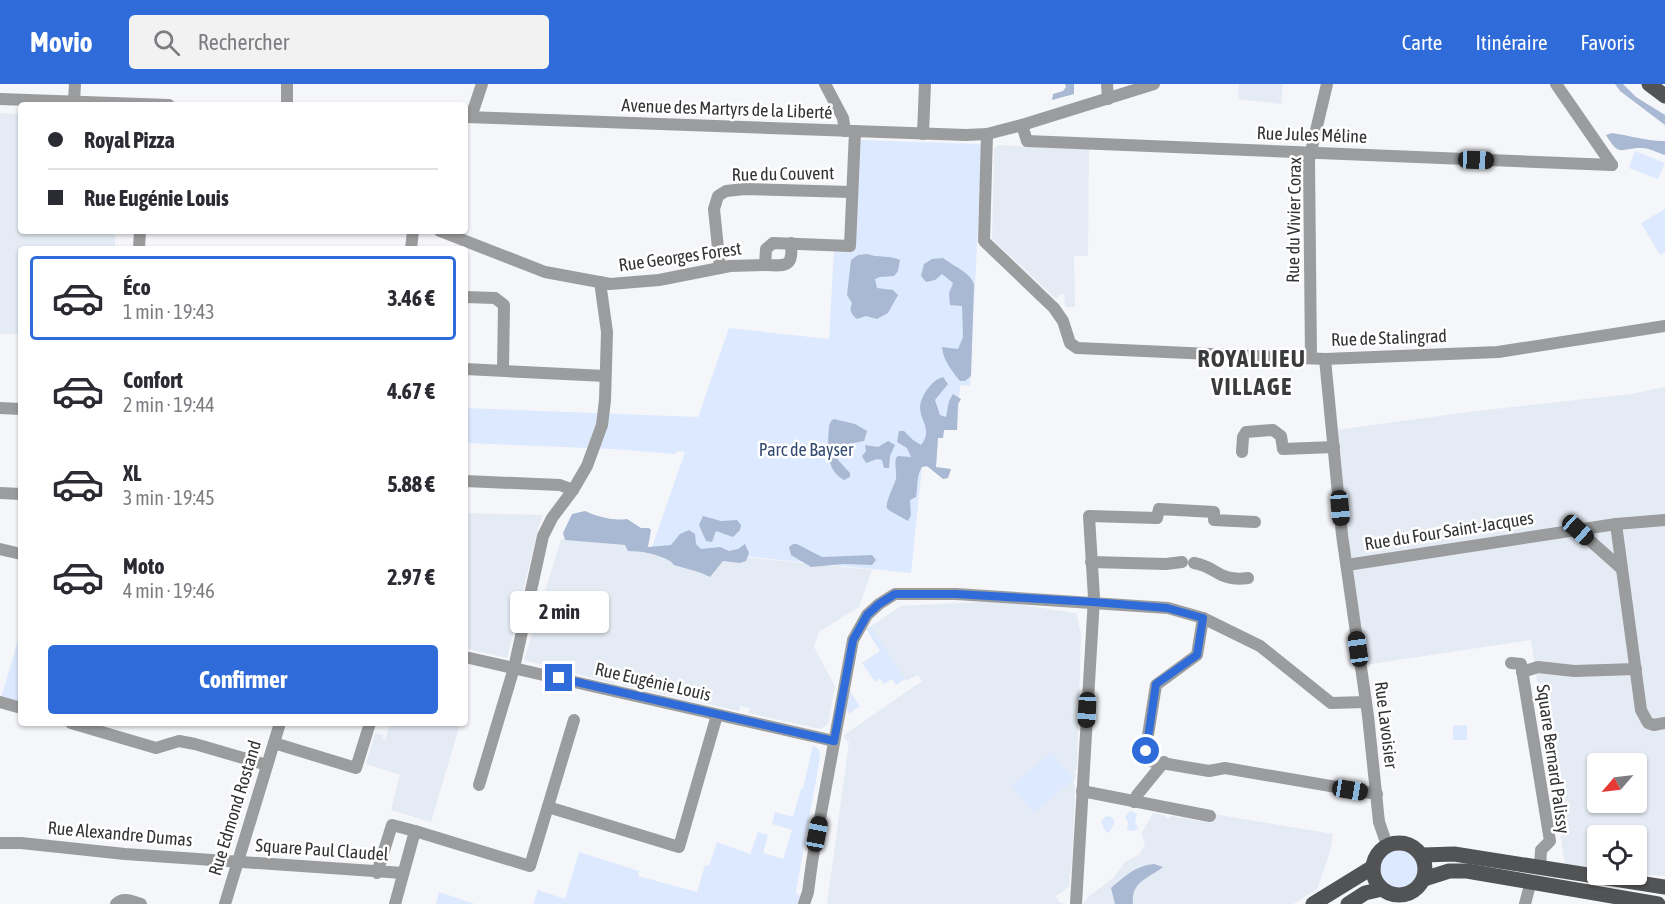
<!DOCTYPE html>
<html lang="fr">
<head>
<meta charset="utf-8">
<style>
  body { margin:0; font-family:"Asap Condensed",sans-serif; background:#f2f2f3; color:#2b2b33; height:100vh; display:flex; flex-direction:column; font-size:22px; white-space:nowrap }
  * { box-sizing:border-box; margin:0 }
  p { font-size:20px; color:#7c7c81 }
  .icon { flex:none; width:33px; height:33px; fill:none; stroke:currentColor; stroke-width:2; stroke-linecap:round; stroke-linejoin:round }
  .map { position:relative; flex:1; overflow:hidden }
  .side { position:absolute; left:18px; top:162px; width:450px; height:480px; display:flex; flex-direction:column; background:#fff; border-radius:6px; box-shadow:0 2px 4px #0004 }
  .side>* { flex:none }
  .guide { position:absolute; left:18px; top:18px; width:450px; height:132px; border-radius:6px; box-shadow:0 2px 4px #0004; display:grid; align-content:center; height:132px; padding:0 30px; background:#fff }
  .needle { width:39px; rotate:242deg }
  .buttons { position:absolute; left:1587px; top:669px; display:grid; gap:12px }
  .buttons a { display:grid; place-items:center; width:60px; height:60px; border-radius:6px; background:#fff; box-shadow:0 2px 4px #0004; font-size:30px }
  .end { position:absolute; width:27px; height:27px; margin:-14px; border:8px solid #2f6cda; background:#fff; box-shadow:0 0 0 3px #fff }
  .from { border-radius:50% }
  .bubble { position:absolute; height:42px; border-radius:6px; background:#fff; box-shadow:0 2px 4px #0004; font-size:20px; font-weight:700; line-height:42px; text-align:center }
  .car { position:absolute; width:18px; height:36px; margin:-18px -9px; border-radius:8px; box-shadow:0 0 4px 2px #0007; background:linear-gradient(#222 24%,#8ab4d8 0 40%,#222 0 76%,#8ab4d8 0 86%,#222 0) }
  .guide b { display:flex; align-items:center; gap:21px; height:57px; font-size:22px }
  .guide b+b { border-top:2px solid #e1e1e2 }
  .guide i { width:15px; height:15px; background:#2b2b33 }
  ul { padding:10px 0 0; list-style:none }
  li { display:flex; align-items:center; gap:18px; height:84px; margin:0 12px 9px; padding:0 18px; border:3px solid transparent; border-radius:6px }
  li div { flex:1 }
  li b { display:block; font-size:22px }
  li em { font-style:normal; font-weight:700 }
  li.current { border-color:#2f6cda }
  li>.icon { width:54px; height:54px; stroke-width:1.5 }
  .action { display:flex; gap:12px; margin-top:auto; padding:12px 30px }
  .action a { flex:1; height:69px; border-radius:6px; background:#2f6cda; color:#fff; font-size:24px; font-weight:700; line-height:69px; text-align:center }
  header { display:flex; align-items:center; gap:36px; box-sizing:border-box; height:84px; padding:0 30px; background:#2f6cda; color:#fff }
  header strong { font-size:28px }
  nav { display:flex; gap:33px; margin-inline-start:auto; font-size:21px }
  .search { width:420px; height:54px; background:#f2f2f3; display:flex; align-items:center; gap:15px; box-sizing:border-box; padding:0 21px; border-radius:6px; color:#7c7c81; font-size:22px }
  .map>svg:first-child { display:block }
</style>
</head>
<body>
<header>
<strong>Movio</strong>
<div class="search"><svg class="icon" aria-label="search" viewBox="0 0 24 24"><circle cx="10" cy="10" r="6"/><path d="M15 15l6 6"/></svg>Rechercher</div>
<nav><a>Carte</a><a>Itinéraire</a><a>Favoris</a></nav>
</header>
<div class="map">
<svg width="1665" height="820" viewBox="0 0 1665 820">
  <rect width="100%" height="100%" fill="#f5f6f9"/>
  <!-- built -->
  <g fill="#e5ebf4" fill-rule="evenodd">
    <polygon points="1239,0 1283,0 1281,20 1238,15"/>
    <polygon points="0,29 21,30 21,147 115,147 115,163 128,164 21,165 21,250 0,250"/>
    <polygon points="998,61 1089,65 1088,172 1074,172 1075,223 1065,223 1064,210 1061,210 1056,215 992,155 994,65"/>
    <path d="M1665 303V792L1637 790 1636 752H1598L1597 787 1565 781 1531 556 1364 581 1348 463 1336 346 1476 327 1631 310ZM1598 680H1636V718H1598Z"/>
    <polygon points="465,429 543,431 538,445 507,574 465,564"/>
    <polygon points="561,455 872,486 859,523 819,548 814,563 835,602 828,640 820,645 749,629 750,624 740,622 739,627 622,601 622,598 616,597 615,600 524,576"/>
    <polygon points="997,517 1075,529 1077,531 1081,551 1077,686 1074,688 1076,691 1073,699 1075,702 1073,756 1071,790 1069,791 1070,802 1056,812 1059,818 1066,820 827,820 849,658 844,654 844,651 922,597 918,591 906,597 871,542 901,522"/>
    <polygon points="390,639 460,640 431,738 391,726 400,691 366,680 375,649 383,651 382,655 385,656"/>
    <polygon points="1153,729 1164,731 1168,735 1171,732 1212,739 1214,730 1333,750 1330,768 1317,805 1293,820 1083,820 1088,813 1113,794 1125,778 1140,770 1145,759 1141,750"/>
  </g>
  <!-- green -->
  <g fill="#dde9fe">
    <polygon points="859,56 982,60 970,302 960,301 957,346 944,346 943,354 938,354 936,383 922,383 911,489 652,463 685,368 678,367 674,370 612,365 465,359 465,324 698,333 729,244 829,255 834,167 854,166"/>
    <polygon points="1635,67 1665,79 1658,95 1629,84"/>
    <polygon points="1665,125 1665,168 1660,171 1641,139"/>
    <polygon points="871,542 905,595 896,601 892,595 884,600 880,594 875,598 862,579 880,567 866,545"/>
    <polygon points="21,546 21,619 1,614"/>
    <polygon points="849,606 860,622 849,630 846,624"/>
    <polygon points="1467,641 1467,656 1453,656 1453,642"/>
    <polygon points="813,661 819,666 820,674 796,807 798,811 802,812 799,820 533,820 538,806 565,815 579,768 639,787 638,792 697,808 705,781 709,782 717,758 750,770 758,748 768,751 763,769 783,775 792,746 772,740 775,728 793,733 801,705 803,705"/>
    <polygon points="1051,668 1074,695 1034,729 1011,702"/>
    <polygon points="1130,727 1137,730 1135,738 1138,744 1135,747 1131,747 1127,745 1128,738 1125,733"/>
    <polygon points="1106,732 1112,733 1115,738 1109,749 1105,747 1101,737"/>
    <circle cx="1400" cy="785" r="22"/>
    <polygon points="439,808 475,820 436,820"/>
  </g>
  <!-- forest -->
  <g fill="#a9b9d3">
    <polygon points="1065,0 1074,0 1074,10 1052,16 1053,10 1063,7 1066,3"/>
    <polygon points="1615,0 1623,0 1636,13 1665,31 1665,41 1620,7"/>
    <path d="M1612 49C1628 51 1650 58 1665 57V71C1658 69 1649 64 1642 64 1619 64 1620 74 1606 51Z"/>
    <path d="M867 170C878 174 890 171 900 176L898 187 894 192 880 193 875 195 877 204 893 206 898 211 888 229 877 235 866 232 857 235C851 230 849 227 852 219L847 211 851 176 858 171Z"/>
    <path d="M943 174C953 182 970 188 974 200L971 292 965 297H960C952 287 943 276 942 263L958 265 963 253 962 222 950 221 949 209 953 199 942 190 935 196 926 198 921 192 924 180 932 175Z"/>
    <path d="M943 293 948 300 935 316 940 331 946 333 949 317 953 310 961 315 958 320 957 346H944L943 354H938L936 383 951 385 948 394 943 395 927 382 922 383C916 393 918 402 916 413L910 416 911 431 908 437C904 434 888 427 887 424 885 420 893 403 895 398 898 391 894 382 896 374L898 372 911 373 907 364 897 358 899 347H904L913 356 921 361C933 346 920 337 920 323 921 311 932 296 943 293Z"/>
    <path d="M834 335 855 340 867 347 864 357 839 362 836 365 838 376 850 389V393L844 396C824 385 828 361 829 342L831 337Z"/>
    <polygon points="888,357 895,361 890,372 889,384 884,384 882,376 877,375 866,379 862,372 866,367 865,361 878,363"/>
    <path d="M585 427C598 433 613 437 627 435L641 444H649L651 446 648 463 671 461 680 450 689 446 695 450 696 460 701 465 720 463 729 467 738 465 745 460 749 469 746 477 740 479 723 477 710 493C699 487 690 486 678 482 672 481 675 481 670 477 657 470 643 467 628 467L625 461 565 456 563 449 572 430Z"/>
    <polygon points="703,432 721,437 737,436 741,441 740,446 733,453 716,447 712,458 706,457 699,441"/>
    <polygon points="793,460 797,460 822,473 872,471 876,476 872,481 844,480 811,483 791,471 789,463"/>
    <path d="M1154 780 1163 783C1148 795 1131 797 1133 820H1115L1111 804C1125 792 1135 782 1154 780Z"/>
  </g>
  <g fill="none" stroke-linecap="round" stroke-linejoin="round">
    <!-- minor -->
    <g stroke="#9b9c9d" stroke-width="12">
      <polyline points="825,0 843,34 845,47"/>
      <polyline points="1107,0 1108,15"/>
      <polyline points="1556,0 1612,81"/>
      <polyline points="0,15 169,21"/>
      <polyline points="74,17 75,0"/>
      <polyline points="287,21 287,0"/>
      <polyline points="465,33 966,51 987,50 1022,41 1154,0"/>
      <polyline points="471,33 482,0"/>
      <polyline points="1022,41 1027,57 1612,81"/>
      <polyline points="923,50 925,0"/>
      <polyline points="987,50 984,157 1054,224 1063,237 1070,259 1077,264 1325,275 1498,268 1665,242"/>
      <polyline points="440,147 545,188 610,200 659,196 730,182 765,181 766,165 773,159 850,162 855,47"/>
      <polyline points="139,165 140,147"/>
      <polyline points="411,165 413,147"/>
      <path d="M765 181C787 182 793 183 791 159"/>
      <polyline points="720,184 714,125 718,112 726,107 745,105 851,108"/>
      <polyline points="465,213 495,214 504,221 503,286"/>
      <polyline points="1311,274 1309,76 1327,0"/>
      <polyline points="1325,275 1342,451 1368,632 1379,738 1387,761"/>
      <polyline points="465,285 605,292"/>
      <polyline points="0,324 21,325"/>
      <polyline points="1242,368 1243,353 1246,348 1273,346 1281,352 1283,365 1334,363"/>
      <polyline points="465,397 560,401 573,406"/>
      <polyline points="0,409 21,410"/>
      <polyline points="1616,440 1641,626 1648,639 1654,641 1665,639"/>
      <polyline points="1578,446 1622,485"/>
      <polyline points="0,465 21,470"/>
      <polyline points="1091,478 1166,480 1182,478"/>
      <path d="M1194 479C1218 483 1218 498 1248 494"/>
      <polyline points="1347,481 1616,440 1665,436"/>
      <polyline points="1203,534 1197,571 1156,601 1144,676 1209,687 1225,684 1377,710"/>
      <polyline points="465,573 834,657"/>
      <polyline points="1511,579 1521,580 1550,757 1541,766 1540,784"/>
      <polyline points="1522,588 1538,583 1574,587 1636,585"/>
      <polyline points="0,618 21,624"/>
      <polyline points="71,639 156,664 179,657 195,660 267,681"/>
      <polyline points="274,659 356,684 370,639"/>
      <polyline points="479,701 514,584 543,452 552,434 573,406 587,382 602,341 605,316 607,248 600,198"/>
      <polyline points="1082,707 1210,732"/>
      <polyline points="1134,718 1137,711 1164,678"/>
      <polyline points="548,723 679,763 717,631"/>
      <polyline points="415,747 530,782 574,636"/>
      <polyline points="0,759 21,759 125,770 403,789"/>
      <polyline points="377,789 392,741 415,747 395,820"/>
      <path d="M116 820C123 813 131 817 141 820"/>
      <polyline points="225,820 280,639"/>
      <polyline points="804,820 808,808 812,778 853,556 867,531 879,520 895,510 956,510 1168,524 1203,534 1260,562 1331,619 1366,618"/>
      <polyline points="1076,820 1094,514 1089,432 1157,434 1159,425 1214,428 1214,436 1255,438"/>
      <polyline points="1525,820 1531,797"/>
    </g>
    <!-- major -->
    <g stroke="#525355" stroke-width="15">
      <polyline points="1649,0 1665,12"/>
      <circle cx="1399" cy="785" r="26"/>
      <polyline points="1423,771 1454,770 1665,803"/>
      <polyline points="1424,795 1449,787 1467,787 1658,820"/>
      <polyline points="1313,820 1373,783"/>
      <polyline points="1348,820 1365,809 1382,805"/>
    </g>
  </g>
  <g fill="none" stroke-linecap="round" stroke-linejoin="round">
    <!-- route -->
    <polyline stroke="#2f6cda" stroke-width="8" points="559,594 834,657 853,556 867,531 879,520 895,510 956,510 1093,518 1167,524 1203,534 1197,571 1156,600 1146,667"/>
  </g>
  <g text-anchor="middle" stroke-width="5" stroke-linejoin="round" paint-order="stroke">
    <!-- street labels -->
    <g font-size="18" fill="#333435" stroke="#fff">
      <text transform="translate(727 25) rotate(2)" y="6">Avenue des Martyrs de la Liberté</text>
      <text transform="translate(1312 51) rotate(2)" y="6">Rue Jules Méline</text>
      <text transform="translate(783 90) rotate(-1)" y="6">Rue du Couvent</text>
      <text transform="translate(1294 136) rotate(-89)" y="6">Rue du Vivier Corax</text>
      <text transform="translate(680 173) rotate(-8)" y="6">Rue Georges Forest</text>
      <text transform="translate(1389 254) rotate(-2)" y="6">Rue de Stalingrad</text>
      <text transform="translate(1449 447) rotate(-9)" y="6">Rue du Four Saint-Jacques</text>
      <text transform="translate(653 598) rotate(13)" y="6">Rue Eugénie Louis</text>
      <text transform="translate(1386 641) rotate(83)" y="6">Rue Lavoisier</text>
      <text transform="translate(1553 675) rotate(82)" y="6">Square Bernard Palissy</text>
      <text transform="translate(235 724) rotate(-73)" y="6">Rue Edmond Rostand</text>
      <text transform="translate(120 750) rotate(5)" y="6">Rue Alexandre Dumas</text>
      <text transform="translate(322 766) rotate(4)" y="6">Square Paul Claudel</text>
    </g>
    <!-- park labels -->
    <g font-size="18" fill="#354b72" stroke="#fff">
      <text x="806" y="372">Parc de Bayser</text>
    </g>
    <!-- district labels -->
    <g font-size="24" font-weight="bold" letter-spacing="1.5" fill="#393b3d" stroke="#fff">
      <text x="1252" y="283">ROYALLIEU<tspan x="1252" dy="28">VILLAGE</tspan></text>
    </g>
  </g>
</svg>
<div class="buttons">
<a><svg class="needle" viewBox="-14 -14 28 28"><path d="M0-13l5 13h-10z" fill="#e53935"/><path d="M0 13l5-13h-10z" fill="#7c7c81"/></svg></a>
<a><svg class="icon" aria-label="locate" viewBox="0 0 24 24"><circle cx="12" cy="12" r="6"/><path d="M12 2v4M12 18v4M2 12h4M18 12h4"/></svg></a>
</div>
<i class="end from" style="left:1146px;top:667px"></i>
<i class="end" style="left:559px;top:594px"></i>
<div class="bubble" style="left:510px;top:507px;width:99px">2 min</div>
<i class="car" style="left:1476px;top:76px;rotate:92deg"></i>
<i class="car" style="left:1340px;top:424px;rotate:175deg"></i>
<i class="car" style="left:1578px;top:446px;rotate:132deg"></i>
<i class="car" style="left:1358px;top:565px;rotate:352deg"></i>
<i class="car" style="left:1087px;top:626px;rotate:183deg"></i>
<i class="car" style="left:1350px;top:706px;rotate:99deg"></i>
<i class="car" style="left:817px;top:750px;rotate:11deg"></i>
<div class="guide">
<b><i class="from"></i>Royal Pizza</b>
<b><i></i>Rue Eugénie Louis</b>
</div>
<section class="side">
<ul>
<li class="current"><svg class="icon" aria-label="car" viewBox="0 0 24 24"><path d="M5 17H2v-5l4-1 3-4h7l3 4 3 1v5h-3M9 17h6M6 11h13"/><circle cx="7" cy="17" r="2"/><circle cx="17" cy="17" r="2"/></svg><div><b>Éco</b><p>1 min · 19:43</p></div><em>3.46 €</em></li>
<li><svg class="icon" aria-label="car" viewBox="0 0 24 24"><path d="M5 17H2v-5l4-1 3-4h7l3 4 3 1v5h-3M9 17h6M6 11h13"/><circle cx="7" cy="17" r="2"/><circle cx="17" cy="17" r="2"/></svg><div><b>Confort</b><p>2 min · 19:44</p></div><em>4.67 €</em></li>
<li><svg class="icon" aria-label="car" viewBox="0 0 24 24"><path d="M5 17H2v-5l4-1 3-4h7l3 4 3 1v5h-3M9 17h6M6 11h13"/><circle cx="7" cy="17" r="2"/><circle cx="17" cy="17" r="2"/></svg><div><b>XL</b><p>3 min · 19:45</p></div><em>5.88 €</em></li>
<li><svg class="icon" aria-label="car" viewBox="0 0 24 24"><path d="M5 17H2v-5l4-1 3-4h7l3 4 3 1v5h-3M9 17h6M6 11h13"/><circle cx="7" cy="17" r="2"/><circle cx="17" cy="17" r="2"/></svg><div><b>Moto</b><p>4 min · 19:46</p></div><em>2.97 €</em></li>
</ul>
<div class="action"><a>Confirmer</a></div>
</section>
</div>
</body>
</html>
